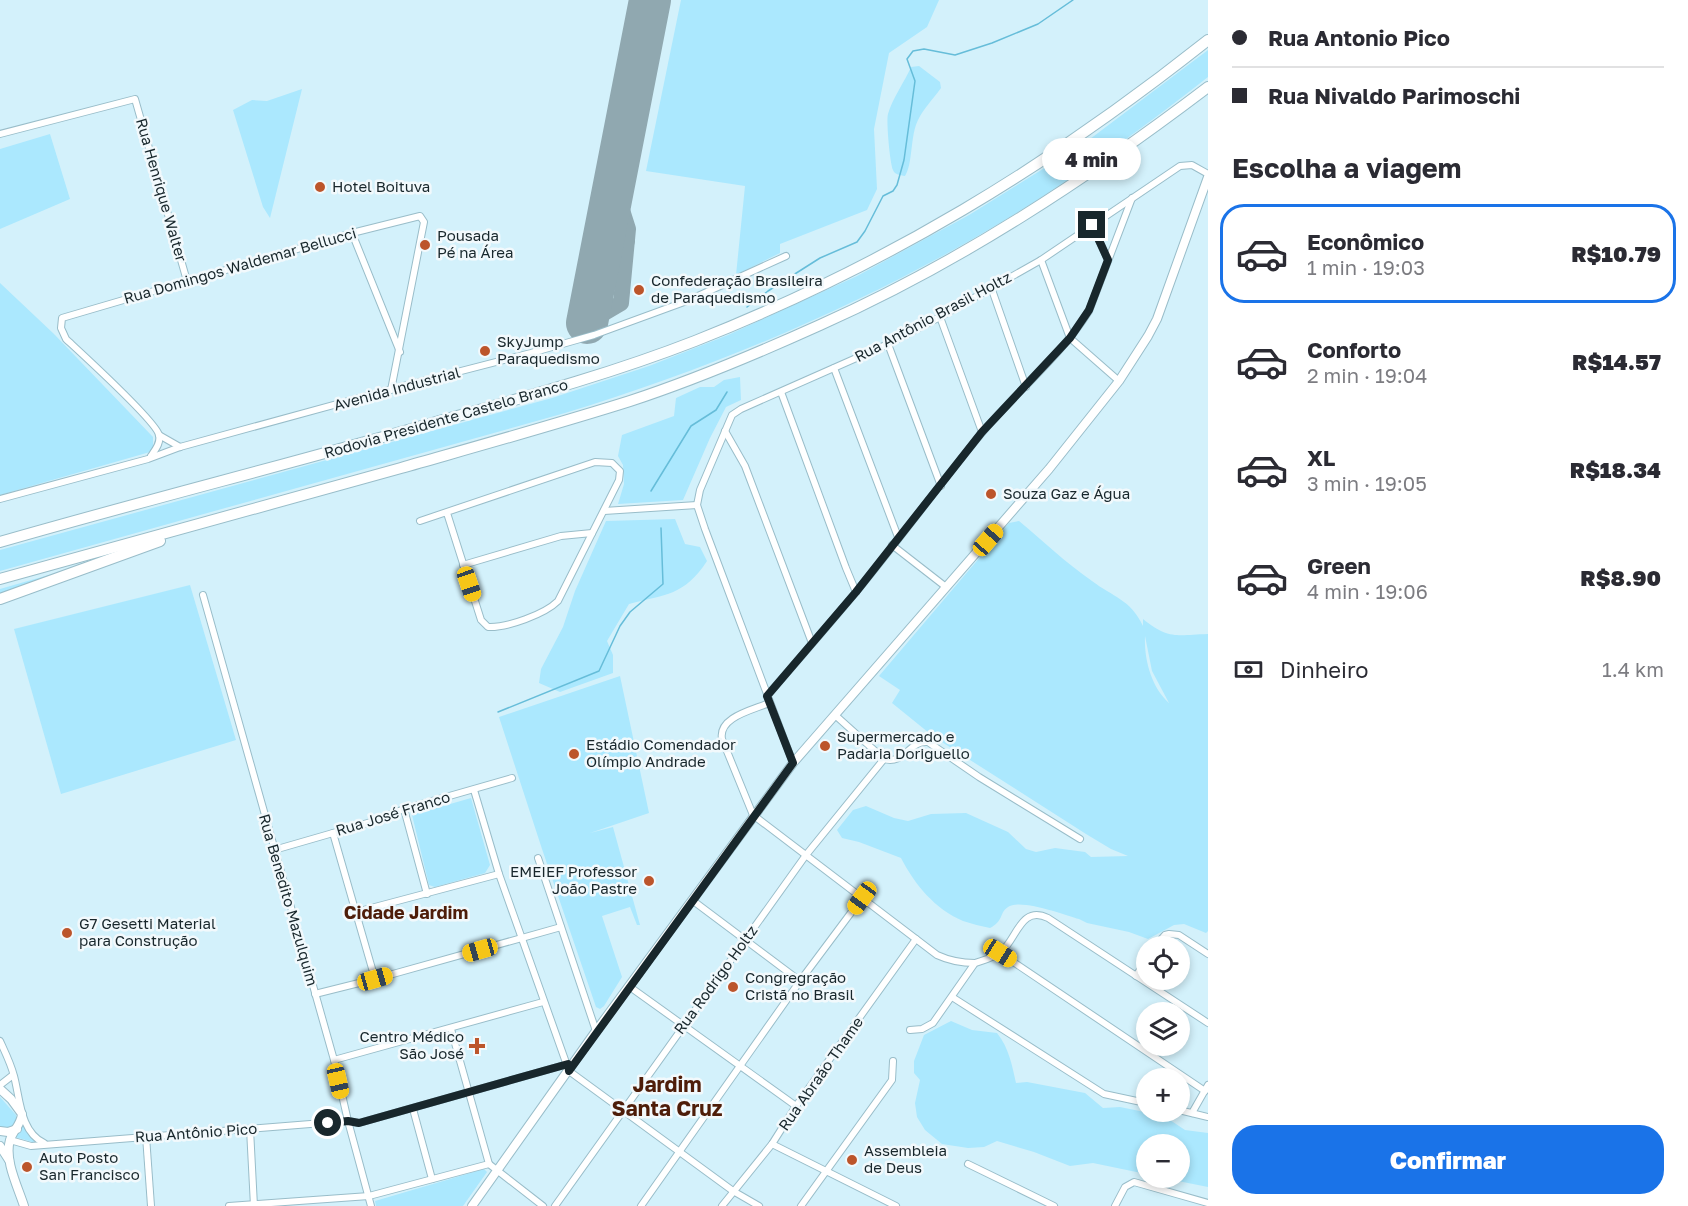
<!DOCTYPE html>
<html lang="pt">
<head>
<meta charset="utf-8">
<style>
  body { margin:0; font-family:"Golos Text",sans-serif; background:#f2f2f3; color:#2b2b33; height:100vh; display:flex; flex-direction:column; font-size:22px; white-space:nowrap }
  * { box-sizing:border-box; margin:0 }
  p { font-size:20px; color:#7c7c81 }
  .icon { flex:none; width:33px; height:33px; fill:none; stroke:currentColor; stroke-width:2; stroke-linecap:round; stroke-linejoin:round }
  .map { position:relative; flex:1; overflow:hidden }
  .side { display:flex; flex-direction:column; background:#fff; width:480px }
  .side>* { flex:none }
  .banner { display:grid; align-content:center; height:132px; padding:0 24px; background:#fff }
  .tools { position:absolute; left:1136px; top:936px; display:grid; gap:12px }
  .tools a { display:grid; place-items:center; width:54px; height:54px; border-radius:50%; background:#fff; box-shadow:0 3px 9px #0003; font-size:30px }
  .end { position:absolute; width:27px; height:27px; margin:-14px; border:8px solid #18272c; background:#fff; box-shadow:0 0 0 3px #fff }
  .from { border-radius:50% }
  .bubble { position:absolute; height:42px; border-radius:21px; background:#fff; box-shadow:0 3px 9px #0003; font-size:20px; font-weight:800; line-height:42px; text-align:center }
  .car { position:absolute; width:18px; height:36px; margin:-18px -9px; border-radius:8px; box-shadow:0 0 4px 2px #0007; background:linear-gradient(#f5c518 24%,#345 0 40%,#f5c518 0 76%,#345 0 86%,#f5c518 0) }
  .banner b { display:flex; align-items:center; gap:21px; height:57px; font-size:22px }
  .banner b+b { border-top:2px solid #e1e1e2 }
  .banner i { width:15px; height:15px; background:#2b2b33 }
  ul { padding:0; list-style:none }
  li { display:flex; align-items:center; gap:18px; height:99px; margin:0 12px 9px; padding:0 12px; border:3px solid transparent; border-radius:24px }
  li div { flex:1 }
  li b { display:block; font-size:22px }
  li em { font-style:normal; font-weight:800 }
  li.active { border-color:#1a73e8 }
  li>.icon { width:54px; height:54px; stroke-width:1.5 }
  h2 { padding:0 24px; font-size:27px; line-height:72px }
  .pay { display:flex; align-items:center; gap:15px; height:66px; padding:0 24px; font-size:22px }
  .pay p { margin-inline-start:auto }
  .button { display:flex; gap:12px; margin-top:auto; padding:12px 24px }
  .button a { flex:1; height:69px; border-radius:24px; background:#1a73e8; color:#fff; font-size:24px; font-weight:800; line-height:69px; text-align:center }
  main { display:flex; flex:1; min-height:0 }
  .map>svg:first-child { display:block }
</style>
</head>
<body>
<main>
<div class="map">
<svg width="1208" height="1206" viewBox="0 0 1208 1206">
  <rect width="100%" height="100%" fill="#d3f1fb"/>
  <!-- green -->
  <g fill="#abe8fe" fill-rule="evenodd">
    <polygon points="681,0 939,0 927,27 889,53 874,129 877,189 867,210 780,244 780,253 736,275 745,186 646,171"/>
    <path d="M1208 50V77C1142 129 1073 179 1000 223 865 304 716 367 565 413L0 571V550L552 398 649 366 728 335 857 276 969 215 1086 142Z"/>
    <path d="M919 66 940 82 941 88C934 98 924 108 918 120 910 136 913 164 905 176 900 175 895 175 893 170 890 164 886 120 888 114 892 99 905 81 911 67Z"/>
    <polygon points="302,89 270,218 263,207 233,110 252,100 267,101"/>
    <polygon points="50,134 70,199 0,229 0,149"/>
    <polygon points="0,283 54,334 153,437 153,447 150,452 0,495"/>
    <polygon points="740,377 741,400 726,407 710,438 683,500 618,504 624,484 623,465 618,456 622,435 674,416 676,398 700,387 714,387 724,380"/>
    <path d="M675 519 685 544 700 547 707 561C684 596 666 594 629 604L607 641 613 655V673L560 692 539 683 541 669 563 627 575 591 606 521Z"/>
    <path d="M1019 521C1043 541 1066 563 1092 581 1113 597 1130 599 1143 626V619C1169 640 1177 635 1208 634V931L1206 933 1184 924 1174 925 1148 939 1129 932 1087 923 1079 919C1065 915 1020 898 1008 907 999 913 1004 921 990 928 981 926 972 924 963 921 935 909 915 885 901 858L859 842 842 838 837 830 853 810 866 806 894 818 908 821 931 814 966 813 1008 832 1026 849 1036 852 1055 848 1085 852 1091 857 1128 856 1111 849 1086 834 934 737 892 703 900 690 879 676 1009 523ZM1145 636 1152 671 1169 703C1151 687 1144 659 1145 636Z"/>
    <polygon points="80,566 0,597 0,589"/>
    <polygon points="190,585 236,740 61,794 14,629"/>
    <polygon points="620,676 649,813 590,833 613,827 640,925 637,925 630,907 602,916 622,977 604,1006 600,1009 596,1007 542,849 499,717"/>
    <polygon points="471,798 490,865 485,873 435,887 429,885 412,815"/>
    <path d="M951 1021 972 1030 997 1033C1009 1048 1012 1065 1016 1083L1027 1082 1085 1093 1103 1108 1120 1107 1164 1116 1185 1130 1208 1133V1187L1163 1178H1179V1144H1146V1174L1093 1163 1070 1166 1034 1152 997 1141 984 1147 968 1148 942 1144 925 1130 917 1117 915 1103 920 1080 914 1073V1061L924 1035Z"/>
    <polygon points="0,1097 16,1115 16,1122 13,1126 0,1130"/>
    <polygon points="25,1122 29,1134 36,1143 15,1137"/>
    <polygon points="484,1169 487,1172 463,1206 376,1206 375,1201"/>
  </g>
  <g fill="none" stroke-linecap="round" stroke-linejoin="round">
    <!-- stream -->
    <g stroke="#66bdd9" stroke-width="1.5">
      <polyline points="747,307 768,291 820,258 857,242 865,231 883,196 893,191 897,185 904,160 915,81 907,59 913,51 924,49 955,55 992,43 1038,24 1073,0"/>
      <polyline points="651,491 691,426 716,410 727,392"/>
      <polyline points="498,712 599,671 620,626 630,612 663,584 661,528"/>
    </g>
    <!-- taxiway -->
    <g stroke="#90a8b0" stroke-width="16">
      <polyline points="599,265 627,241"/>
      <polyline points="587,323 621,303 628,229 614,185"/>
    </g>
    <!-- runway -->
    <polyline stroke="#90a8b0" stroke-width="42" points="587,323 650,0"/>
    <defs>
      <g id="minor">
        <polyline points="0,134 135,99 187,281"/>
        <polyline points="1092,225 1108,260"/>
        <polyline points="352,233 400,352"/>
        <polyline points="1041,260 1070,338 1119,381"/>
        <polyline points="991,287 1026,387"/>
        <polyline points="940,317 982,432"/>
        <polyline points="888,344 941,486"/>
        <polyline points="834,368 898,537"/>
        <polyline points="781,392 846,568 856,592"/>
        <polyline points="725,431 745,466 812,643"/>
        <polyline points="159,435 180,447"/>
        <path d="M151 456C155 450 161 443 159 435 156 421 81 353 66 339L61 328 62 318 352 233 420 216 424 222 391 390"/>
        <polyline points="0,499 148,459 180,447 403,386 531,353 594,335 687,301 786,256"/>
        <polyline points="604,511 697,505"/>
        <path d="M420 521 595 462 612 463 620 471 619 480 558 601C545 614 507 628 488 627L481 620 447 513"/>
        <polyline points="892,545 946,587"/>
        <polyline points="463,565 561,536 592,533"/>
        <polyline points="203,595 334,1060 348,1121 371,1206"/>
        <path d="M767 696C797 661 827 627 856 592 899 540 938 486 981 434 1016 392 1060 357 1089 311L1132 198"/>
        <path d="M769 703C753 710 718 717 722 739L753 815 937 955C950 961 960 963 975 963"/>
        <polyline points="835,715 884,759"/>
        <path d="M884 759C905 765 909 740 928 742L979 777 1080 839"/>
        <polyline points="793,763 705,529 697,505 700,490 732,415 741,409 888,344 940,317 1041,260 1180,166 1192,165 1208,174"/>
        <polyline points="474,790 499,874 569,1071 733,1191 759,1206"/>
        <polyline points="404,809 427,894"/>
        <polyline points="333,833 375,979"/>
        <polyline points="274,850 371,822 404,809 512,778"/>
        <polyline points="538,858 596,1031"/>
        <polyline points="692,900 800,981"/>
        <polyline points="356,912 499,874"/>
        <polyline points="1155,946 1165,935 1169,934 1179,935 1208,954"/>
        <polyline points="1000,953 1205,1091"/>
        <polyline points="1136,976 1146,960"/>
        <polyline points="630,987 796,1106"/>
        <polyline points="315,994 375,979 561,927"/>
        <polyline points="952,997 1104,1094 1146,1103"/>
        <polyline points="451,1029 489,1164"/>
        <path d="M910 1030 922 1029 933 1023 975 963C984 960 994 958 1002 951 1017 938 1021 905 1048 918L1208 1023"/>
        <path d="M0 1041C5 1052 11 1064 14 1076 20 1098 20 1132 44 1143"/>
        <polyline points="334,1060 543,1002"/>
        <polyline points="0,1085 13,1075"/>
        <polyline points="413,1109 432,1179"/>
        <polyline points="1179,1110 1208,1117"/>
        <polyline points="1192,1113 1208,1085"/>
        <polyline points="250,1129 254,1206"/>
        <polyline points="146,1136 151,1206"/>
        <polyline points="10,1140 31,1146 348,1121 359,1123 568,1064"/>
        <polyline points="772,1144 896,1206"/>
        <polyline points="968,1164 1054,1206"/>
        <polyline points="229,1206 369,1196 489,1164 543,1206"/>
        <polyline points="555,1206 806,855 884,759"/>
        <polyline points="641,1206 800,981 862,898"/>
        <polyline points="722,1206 772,1144 796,1106 916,939"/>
        <polyline points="801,1206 892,1080 893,1061"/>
        <polyline points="1115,1206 1125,1187 1134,1182 1208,1203"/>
      </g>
      <g id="secondary">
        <path d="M0 1089 11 1099 22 1114C21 1125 13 1130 10 1140 4 1160 18 1187 24 1206"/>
        <polyline points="0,1131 8,1132 17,1129"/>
        <polyline points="0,1146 9,1160"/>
        <polyline points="472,1206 596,1031 793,763 1049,469 1119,381 1148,336 1157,319 1208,177"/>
      </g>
      <g id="motorway">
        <path d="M0 542C142 501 286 465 429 424 518 399 608 375 695 341 885 266 1048 167 1208 40"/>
        <path d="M0 579C134 542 268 506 401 468 478 446 554 425 630 401 694 380 758 353 820 325 959 263 1087 179 1208 87"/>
        <polyline points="0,599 160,541"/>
      </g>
    </defs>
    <!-- minor casing -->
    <use href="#minor" stroke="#99bdc9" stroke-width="8"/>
    <!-- secondary casing -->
    <use href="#secondary" stroke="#99bdc9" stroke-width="10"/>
    <!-- motorway casing -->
    <use href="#motorway" stroke="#99bdc9" stroke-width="12"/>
    <!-- minor -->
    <use href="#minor" stroke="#fff" stroke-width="6"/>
    <!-- secondary -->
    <use href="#secondary" stroke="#fff" stroke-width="8"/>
    <!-- motorway -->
    <use href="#motorway" stroke="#fff" stroke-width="10"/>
  </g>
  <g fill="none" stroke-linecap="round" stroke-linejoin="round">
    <!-- route -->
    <polyline stroke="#18272c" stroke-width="8" points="328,1123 348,1121 359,1123 568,1064 569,1071 793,763 767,696 856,592 982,432 1070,338 1089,310 1108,260 1092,225"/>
  </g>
  <!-- markers -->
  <g fill="#bc552b" stroke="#f2f9fc" stroke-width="2">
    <circle cx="320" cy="187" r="6"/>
    <circle cx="425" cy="245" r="6"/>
    <circle cx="639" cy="290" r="6"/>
    <circle cx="485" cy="351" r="6"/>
    <circle cx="991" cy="494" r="6"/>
    <circle cx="825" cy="746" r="6"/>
    <circle cx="574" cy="754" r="6"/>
    <circle cx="649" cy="881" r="6"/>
    <circle cx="67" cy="933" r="6"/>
    <circle cx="733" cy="987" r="6"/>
    <path d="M474 1037h6v6h6v6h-6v6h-6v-6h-6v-6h6z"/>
    <circle cx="852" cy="1160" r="6"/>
    <circle cx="27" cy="1167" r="6"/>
  </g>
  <g text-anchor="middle" stroke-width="5" stroke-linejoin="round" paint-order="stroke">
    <!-- poi labels -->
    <g font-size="15" fill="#18272c" stroke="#f2f9fc" text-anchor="start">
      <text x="332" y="192">Hotel Boituva</text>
      <text x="437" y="241">Pousada<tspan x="437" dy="17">Pé na Área</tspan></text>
      <text x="651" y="286">Confederação Brasileira<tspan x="651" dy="17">de Paraquedismo</tspan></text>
      <text x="497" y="347">SkyJump<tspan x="497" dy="17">Paraquedismo</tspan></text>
      <text x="1003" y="499">Souza Gaz e Água</text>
      <text x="837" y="742">Supermercado e<tspan x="837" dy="17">Padaria Doriguello</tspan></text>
      <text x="586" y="750">Estádio Comendador<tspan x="586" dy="17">Olímpio Andrade</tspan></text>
      <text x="637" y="877" text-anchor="end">EMEIEF Professor<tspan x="637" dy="17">João Pastre</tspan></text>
      <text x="79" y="929">G7 Gesetti Material<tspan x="79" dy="17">para Construção</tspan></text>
      <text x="745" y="983">Congregração<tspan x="745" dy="17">Cristã no Brasil</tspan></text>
      <text x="464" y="1042" text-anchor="end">Centro Médico<tspan x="464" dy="17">São José</tspan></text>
      <text x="864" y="1156">Assembleia<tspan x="864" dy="17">de Deus</tspan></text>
      <text x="39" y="1163">Auto Posto<tspan x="39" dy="17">San Francisco</tspan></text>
    </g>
    <!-- street labels -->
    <g font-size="15" fill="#18272c" stroke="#f2f9fc">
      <text transform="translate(161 190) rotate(74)" y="5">Rua Henrique Walter</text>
      <text transform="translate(240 266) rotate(-16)" y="5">Rua Domingos Waldemar Bellucci</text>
      <text transform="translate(933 317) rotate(-28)" y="5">Rua Antônio Brasil Holtz</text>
      <text transform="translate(397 389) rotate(-15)" y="5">Avenida Industrial</text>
      <text transform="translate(446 419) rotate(-16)" y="5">Rodovia Presidente Castelo Branco</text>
      <text transform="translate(393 814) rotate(-17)" y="5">Rua José Franco</text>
      <text transform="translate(288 900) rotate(74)" y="5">Rua Benedito Mazulquim</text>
      <text transform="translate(716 980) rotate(-54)" y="5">Rua Rodrigo Holtz</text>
      <text transform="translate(821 1074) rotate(-55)" y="5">Rua Abraão Thame</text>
      <text transform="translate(196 1133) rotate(-4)" y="5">Rua Antônio Pico</text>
    </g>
    <!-- quarter labels -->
    <g font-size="18" font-weight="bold" fill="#4e1d09" stroke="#f2f9fc">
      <text x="406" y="919">Cidade Jardim</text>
    </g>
    <!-- district labels -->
    <g font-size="21" font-weight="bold" fill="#4e1d09" stroke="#f2f9fc">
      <text x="667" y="1092">Jardim<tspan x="667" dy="24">Santa Cruz</tspan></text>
    </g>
  </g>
</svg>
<div class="tools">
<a><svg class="icon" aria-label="locate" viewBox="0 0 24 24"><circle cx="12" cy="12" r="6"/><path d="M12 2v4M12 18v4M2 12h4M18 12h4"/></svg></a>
<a><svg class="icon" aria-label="layers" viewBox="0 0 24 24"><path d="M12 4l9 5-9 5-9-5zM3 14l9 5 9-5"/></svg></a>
<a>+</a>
<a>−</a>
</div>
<i class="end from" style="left:328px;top:1123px"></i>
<i class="end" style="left:1092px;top:225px"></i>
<div class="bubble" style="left:1042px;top:138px;width:99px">4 min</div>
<i class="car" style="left:988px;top:540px;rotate:41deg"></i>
<i class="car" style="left:469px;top:584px;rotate:161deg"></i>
<i class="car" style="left:862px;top:898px;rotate:216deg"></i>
<i class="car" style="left:480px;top:950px;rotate:254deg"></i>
<i class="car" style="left:1000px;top:953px;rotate:122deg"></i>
<i class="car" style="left:375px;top:979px;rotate:74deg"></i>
<i class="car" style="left:338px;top:1081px;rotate:167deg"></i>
</div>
<section class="side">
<div class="banner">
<b><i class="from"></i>Rua Antonio Pico</b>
<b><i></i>Rua Nivaldo Parimoschi</b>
</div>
<h2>Escolha a viagem</h2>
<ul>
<li class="active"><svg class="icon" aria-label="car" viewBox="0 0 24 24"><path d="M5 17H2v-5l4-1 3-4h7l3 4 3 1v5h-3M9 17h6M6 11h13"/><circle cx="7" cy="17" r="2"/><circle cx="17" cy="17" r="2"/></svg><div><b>Econômico</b><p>1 min · 19:03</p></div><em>R$10.79</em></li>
<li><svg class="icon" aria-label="car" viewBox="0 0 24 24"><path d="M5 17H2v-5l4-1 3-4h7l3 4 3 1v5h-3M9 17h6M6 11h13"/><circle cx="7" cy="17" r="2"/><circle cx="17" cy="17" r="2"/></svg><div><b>Conforto</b><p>2 min · 19:04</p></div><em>R$14.57</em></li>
<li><svg class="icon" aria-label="car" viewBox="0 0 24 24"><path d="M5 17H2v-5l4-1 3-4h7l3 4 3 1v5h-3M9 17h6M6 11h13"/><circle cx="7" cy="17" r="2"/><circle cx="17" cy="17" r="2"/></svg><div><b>XL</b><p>3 min · 19:05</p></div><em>R$18.34</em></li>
<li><svg class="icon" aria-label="car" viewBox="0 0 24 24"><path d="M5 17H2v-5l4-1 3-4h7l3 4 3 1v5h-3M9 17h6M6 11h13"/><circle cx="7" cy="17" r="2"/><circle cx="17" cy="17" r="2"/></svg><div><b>Green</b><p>4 min · 19:06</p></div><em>R$8.90</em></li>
</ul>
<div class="pay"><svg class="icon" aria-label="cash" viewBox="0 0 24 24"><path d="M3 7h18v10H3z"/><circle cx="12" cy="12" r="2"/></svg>Dinheiro<p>1.4 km</p></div>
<div class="button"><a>Confirmar</a></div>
</section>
</main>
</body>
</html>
